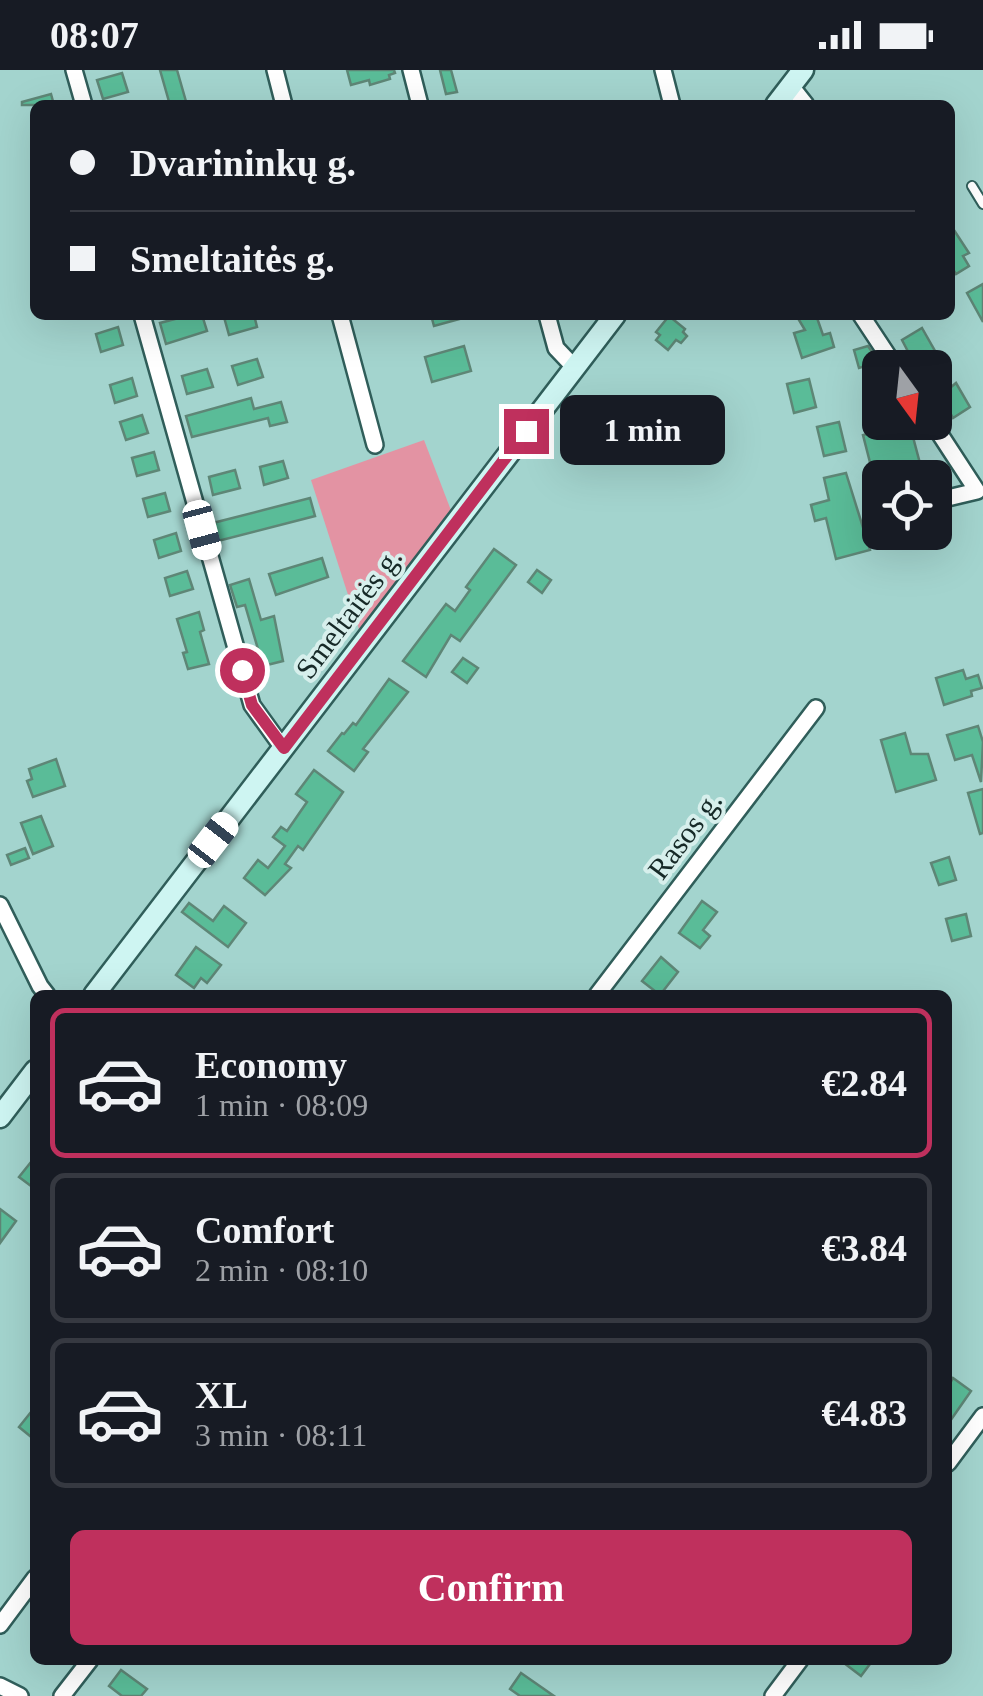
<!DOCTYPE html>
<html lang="en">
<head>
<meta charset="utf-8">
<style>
  body { margin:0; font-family:"Times New Roman",serif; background:#242831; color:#f1f3f6; height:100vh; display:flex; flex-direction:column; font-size:38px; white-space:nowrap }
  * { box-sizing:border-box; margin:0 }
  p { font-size:32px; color:#9ea1a6 }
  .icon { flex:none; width:55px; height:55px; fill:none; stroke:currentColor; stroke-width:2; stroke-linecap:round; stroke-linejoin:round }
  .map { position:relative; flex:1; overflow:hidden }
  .details { position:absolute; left:30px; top:920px; width:922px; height:675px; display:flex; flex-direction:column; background:#171b24; border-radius:15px; box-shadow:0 10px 40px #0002 }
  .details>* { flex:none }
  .banner { position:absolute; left:30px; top:30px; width:925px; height:220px; border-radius:15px; box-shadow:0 10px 40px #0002; display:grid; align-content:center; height:220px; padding:0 40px; background:#171b24 }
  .needle { width:65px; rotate:165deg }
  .buttons { position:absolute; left:862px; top:280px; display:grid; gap:20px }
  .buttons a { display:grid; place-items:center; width:90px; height:90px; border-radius:15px; background:#171b24; box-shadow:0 10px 40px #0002; font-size:50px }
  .end { position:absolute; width:45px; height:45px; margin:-22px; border:12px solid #bf305d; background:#fff; box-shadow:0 0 0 5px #fff }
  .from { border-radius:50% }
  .bubble { position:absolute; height:70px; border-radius:15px; background:#171b24; box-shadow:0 10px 40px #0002; font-size:32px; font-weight:700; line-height:70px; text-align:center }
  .car { position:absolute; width:30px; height:60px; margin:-30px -15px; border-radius:12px; box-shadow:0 0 8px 2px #0007; background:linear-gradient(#fff 24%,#345 0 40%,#fff 0 76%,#345 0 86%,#fff 0) }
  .banner b { display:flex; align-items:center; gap:35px; height:95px; font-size:38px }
  .banner b+b { border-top:2px solid #363941 }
  .banner i { width:25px; height:25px; background:#f1f3f6 }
  ul { padding:18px 0 0; list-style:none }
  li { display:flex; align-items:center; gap:30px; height:150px; margin:0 20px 15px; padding:0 20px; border:5px solid #363941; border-radius:15px }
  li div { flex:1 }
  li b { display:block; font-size:38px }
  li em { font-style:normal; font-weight:700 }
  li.selected { border-color:#bf305d }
  li>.icon { width:90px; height:90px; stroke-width:1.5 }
  .action { display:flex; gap:20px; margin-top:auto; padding:20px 40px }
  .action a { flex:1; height:115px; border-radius:15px; background:#bf305d; color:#fff; font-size:40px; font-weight:700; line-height:115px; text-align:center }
  .status { display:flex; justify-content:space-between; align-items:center; height:70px; padding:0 50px; background:#171b24; direction:ltr }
  .status svg { height:28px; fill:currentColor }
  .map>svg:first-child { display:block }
</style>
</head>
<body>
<div class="status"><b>08:07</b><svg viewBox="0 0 49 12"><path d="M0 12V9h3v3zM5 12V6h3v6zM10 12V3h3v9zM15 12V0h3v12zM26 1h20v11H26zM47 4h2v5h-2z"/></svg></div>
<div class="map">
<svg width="983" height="1626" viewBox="0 0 983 1626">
  <rect width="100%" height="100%" fill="#a3d4ce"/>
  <!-- green -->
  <polygon fill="#e393a3" points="424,370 452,443 360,562 311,410"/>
  <!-- building -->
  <g fill="#5abc98" stroke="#5e8676" stroke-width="2.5">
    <polygon points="160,0 177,0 187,35 170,35"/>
    <polygon points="347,0 394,0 395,3 389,5 390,9 370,15 369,10 351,15"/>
    <polygon points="440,0 451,0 457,22 446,24"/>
    <polygon points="122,3 128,22 103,29 97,10"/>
    <polygon points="51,24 54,35 22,35 22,32"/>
    <polygon points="950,154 969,183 963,186 969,196 956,204 950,195"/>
    <polygon points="983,214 983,252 967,223"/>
    <polygon points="190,245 202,245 207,261 166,274 160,253"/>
    <polygon points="230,245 254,245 257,257 229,265 224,247"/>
    <polygon points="431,245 463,245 463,248 434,256"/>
    <polygon points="796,245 816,245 823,265 830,263 834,277 802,288 794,263 805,260"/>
    <polygon points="669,246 685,259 683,262 687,266 681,273 676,270 668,280 656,270 660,265 656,262"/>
    <polygon points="118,257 123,275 101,282 96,264"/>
    <polygon points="922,258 935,281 915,295 902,270"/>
    <polygon points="464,276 471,301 432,312 425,287"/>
    <polygon points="868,276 879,292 859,298 854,280"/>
    <polygon points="257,289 263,307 238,315 232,296"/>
    <polygon points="207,299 213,317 187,324 182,306"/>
    <polygon points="132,308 137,326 115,333 110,315"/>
    <polygon points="809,309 816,337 794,343 787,314"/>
    <polygon points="956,313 970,337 953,348 940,326"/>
    <polygon points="251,328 254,339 281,332 287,352 270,356 268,348 192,367 186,346"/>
    <polygon points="142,345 148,363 126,370 120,352"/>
    <polygon points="839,352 846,381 824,386 817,357"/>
    <polygon points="890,352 909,352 922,401 900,408 874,408 863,365 891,357"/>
    <polygon points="154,382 159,400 137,406 132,388"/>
    <polygon points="283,391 288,408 264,415 260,397"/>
    <polygon points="235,400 240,418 213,425 209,407"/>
    <polygon points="846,403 870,480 836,489 826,448 815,451 811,435 829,430 824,408"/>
    <polygon points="165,423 170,441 148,447 143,429"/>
    <polygon points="310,428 315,446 218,471 213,453"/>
    <polygon points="946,441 950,458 935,462 935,444"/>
    <polygon points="176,463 181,481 159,488 154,470"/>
    <polygon points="494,479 516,495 460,571 451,565 426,607 403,591 446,534 455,541 470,520 466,517"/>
    <polygon points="322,488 328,507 276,525 269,504"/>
    <polygon points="537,500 551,510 542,523 528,512"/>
    <polygon points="187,501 193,519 170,526 165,508"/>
    <polygon points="249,509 261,550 274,546 283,591 263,596 245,535 237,537 230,515"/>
    <polygon points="199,542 204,560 200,562 209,594 188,599 183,583 187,582 177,549"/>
    <polygon points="463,588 478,598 467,613 452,602"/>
    <polygon points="963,600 966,609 978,605 982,618 971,621 972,626 944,635 936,608"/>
    <polygon points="389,609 408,622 363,679 368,682 354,701 328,681 342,663 344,664 353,653 356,655"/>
    <polygon points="978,656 983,672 981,712 972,685 955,690 947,665"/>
    <polygon points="905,663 911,684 928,684 936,710 896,722 881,670"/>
    <polygon points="56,689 65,716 33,727 27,711 32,709 29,699"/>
    <polygon points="314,700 343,722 303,780 298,776 285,794 291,798 265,825 244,808 258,790 268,798 285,776 273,767 281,757 287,761 307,732 296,724"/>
    <polygon points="983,719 983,763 980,764 968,723"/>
    <polygon points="41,746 53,776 33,784 21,753"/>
    <polygon points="25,778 29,788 11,795 7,785"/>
    <polygon points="949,787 956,810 939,815 931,793"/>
    <polygon points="702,831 717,842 703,860 710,866 700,878 679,863"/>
    <polygon points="189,833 213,851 224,836 246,853 228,877 182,842"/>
    <polygon points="966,844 971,866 952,871 946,849"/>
    <polygon points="196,877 221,895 207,913 201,908 194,918 176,905"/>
    <polygon points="661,887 678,902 660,925 642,911"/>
    <polygon points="35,1087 35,1119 19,1107"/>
    <polygon points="0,1139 16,1151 0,1173"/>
    <polygon points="953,1308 971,1321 948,1354 948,1317"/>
    <polygon points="35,1337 35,1370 19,1357"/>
    <polygon points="840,1590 873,1590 861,1606"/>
    <polygon points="121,1600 147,1619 141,1626 122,1626 109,1616"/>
    <polygon points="521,1603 554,1626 520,1626 510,1619"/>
  </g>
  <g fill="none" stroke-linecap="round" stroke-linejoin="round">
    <defs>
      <polyline id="service" points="972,116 983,134"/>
      <g id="minor">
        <polyline points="74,0 84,35"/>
        <polyline points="275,0 284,35"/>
        <polyline points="411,0 420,35"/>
        <polyline points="663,0 672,35"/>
        <polyline points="791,16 806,35"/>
        <polyline points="142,245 252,635 283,678"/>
        <polyline points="340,245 375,375"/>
        <polyline points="547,245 556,278 575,298"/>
        <polyline points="861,245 896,298"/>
        <polyline points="932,352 977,421 935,431"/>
        <polyline points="0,835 40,916 47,925"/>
        <polyline points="597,925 816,638"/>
        <polyline points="948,1393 983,1346"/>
        <polyline points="0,1555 35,1508"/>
        <polyline points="0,1616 20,1626"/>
        <polyline points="62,1626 90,1590"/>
        <polyline points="773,1626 800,1590"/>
      </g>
      <g id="secondary">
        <polyline points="776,35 803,0"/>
        <polyline points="94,925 615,245"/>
        <polyline points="0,1047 35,1001"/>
      </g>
    </defs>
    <!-- service casing -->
    <use href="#service" stroke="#305e5a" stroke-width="12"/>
    <!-- minor casing -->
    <use href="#minor" stroke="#305e5a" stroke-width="20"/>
    <!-- secondary casing -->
    <use href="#secondary" stroke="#305e5a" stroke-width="25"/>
    <!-- service -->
    <use href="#service" stroke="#fff" stroke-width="8"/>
    <!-- minor -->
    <use href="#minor" stroke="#fff" stroke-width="15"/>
    <!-- secondary -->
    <use href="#secondary" stroke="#cef5f2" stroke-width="20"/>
  </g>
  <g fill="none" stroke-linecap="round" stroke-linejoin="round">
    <!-- route -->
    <polyline stroke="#bf305d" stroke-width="12" points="242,600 252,635 284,678 526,361"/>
  </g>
  <g text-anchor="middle" stroke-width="8" stroke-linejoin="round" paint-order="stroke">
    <!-- street labels -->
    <g font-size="30" fill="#162927" stroke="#d7efec">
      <text transform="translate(349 543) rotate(-53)" y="10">Smeltaitės g.</text>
      <text transform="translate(685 765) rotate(-53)" y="10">Rasos g.</text>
    </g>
  </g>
</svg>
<div class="buttons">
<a><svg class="needle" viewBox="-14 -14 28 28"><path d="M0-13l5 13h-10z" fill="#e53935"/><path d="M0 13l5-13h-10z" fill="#9ea1a6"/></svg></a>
<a><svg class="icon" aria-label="locate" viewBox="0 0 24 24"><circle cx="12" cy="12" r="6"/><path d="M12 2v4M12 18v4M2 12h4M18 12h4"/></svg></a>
</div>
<i class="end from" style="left:242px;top:600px"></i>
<i class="end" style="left:526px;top:361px"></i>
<div class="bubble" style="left:560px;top:325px;width:165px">1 min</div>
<i class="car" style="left:202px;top:460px;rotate:165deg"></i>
<i class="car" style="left:213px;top:770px;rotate:38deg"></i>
<div class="banner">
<b><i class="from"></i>Dvarininkų g.</b>
<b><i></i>Smeltaitės g.</b>
</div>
<section class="details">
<ul>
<li class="selected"><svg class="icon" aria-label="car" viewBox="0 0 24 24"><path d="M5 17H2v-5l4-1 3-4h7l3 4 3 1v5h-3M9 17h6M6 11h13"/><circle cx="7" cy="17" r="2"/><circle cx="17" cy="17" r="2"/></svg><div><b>Economy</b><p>1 min · 08:09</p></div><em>€2.84</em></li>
<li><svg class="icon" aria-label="car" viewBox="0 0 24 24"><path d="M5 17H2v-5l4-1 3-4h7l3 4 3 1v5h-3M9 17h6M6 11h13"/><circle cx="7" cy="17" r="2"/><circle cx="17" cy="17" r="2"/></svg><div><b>Comfort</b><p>2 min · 08:10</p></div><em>€3.84</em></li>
<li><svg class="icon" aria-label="car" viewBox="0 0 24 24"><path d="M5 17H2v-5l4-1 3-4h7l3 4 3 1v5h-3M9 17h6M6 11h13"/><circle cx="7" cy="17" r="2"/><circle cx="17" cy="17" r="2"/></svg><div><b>XL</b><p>3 min · 08:11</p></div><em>€4.83</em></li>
</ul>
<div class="action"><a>Confirm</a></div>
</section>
</div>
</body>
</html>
